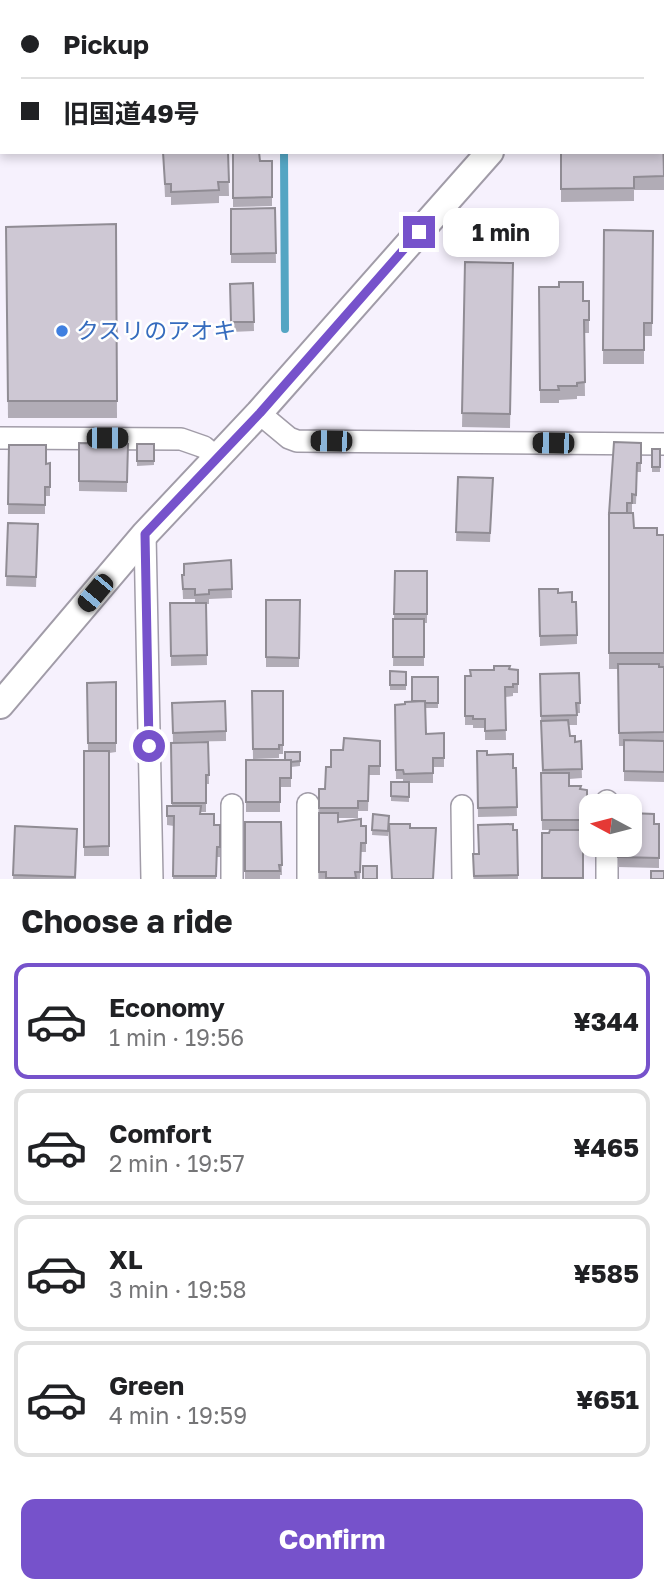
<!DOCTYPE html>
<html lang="en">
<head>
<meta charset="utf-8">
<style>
  body { margin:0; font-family:"Golos Text","Noto Sans JP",sans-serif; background:#f2f2f2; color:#202124; height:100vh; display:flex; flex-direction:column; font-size:26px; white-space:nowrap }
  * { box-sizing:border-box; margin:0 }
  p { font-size:23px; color:#757577 }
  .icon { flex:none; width:38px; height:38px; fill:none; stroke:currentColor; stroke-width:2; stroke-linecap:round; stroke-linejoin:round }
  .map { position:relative; height:879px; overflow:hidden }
  .panel { display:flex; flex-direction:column; background:#fff; flex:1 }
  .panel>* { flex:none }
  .top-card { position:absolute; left:0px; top:0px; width:665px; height:154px; box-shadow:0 4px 10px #0003; display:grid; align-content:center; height:154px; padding:0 21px; background:#fff }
  .needle { width:46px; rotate:277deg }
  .controls { position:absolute; left:579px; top:794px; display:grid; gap:14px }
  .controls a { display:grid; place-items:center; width:63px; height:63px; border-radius:14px; background:#fff; box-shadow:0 4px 10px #0003; font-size:35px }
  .end { position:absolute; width:32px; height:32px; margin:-16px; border:9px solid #7652cb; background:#fff; box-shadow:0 0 0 4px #fff }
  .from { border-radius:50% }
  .bubble { position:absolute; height:49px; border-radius:14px; background:#fff; box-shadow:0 4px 10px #0003; font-size:23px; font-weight:700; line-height:49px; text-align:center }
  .car { position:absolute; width:21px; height:42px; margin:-21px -10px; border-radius:9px; box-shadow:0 0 5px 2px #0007; background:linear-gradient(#222 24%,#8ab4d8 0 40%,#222 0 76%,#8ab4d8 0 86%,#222 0) }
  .top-card b { display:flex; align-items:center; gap:24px; height:66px; font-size:26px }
  .top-card b+b { border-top:2px solid #e0e0e0 }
  .top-card i { width:18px; height:18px; background:#202124 }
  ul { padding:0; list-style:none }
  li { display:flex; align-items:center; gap:21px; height:116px; margin:0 14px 10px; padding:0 7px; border:4px solid #e0e0e0; border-radius:14px }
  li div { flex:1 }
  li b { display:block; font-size:26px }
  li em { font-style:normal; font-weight:700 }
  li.on { border-color:#7652cb }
  li>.icon { width:63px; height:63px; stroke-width:1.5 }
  h2 { padding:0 21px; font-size:32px; line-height:84px }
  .cta { display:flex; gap:14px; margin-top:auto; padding:14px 21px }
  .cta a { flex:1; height:80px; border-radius:14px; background:#7652cb; color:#fff; font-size:28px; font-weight:700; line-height:80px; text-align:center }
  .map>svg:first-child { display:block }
</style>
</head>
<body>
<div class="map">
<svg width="664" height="879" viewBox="0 0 664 879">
  <rect width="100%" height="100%" fill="#f6f1fd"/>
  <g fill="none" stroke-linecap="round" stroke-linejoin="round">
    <!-- stream -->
    <g stroke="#54a5c3" stroke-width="8">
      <polyline points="274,0 275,2"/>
      <polyline points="284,152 285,329"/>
    </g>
    <defs>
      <g id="minor">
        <polyline points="371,2 371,0"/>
        <polyline points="259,413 289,438 297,441 664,444"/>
        <polyline points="0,438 181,439 204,447 216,457"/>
        <polyline points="145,534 152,879"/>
        <polyline points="462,806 463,879"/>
        <polyline points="607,807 607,801"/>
        <polyline points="607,845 607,879"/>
        <polyline points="232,879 232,805"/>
        <polyline points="308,879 308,804"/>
      </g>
      <g id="tertiary">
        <polyline points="627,2 629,0"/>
        <polyline points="0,14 2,14"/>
        <polyline points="0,705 145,534 259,413 490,152"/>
      </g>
    </defs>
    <!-- minor casing -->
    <use href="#minor" stroke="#a19ca8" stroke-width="24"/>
    <!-- tertiary casing -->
    <use href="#tertiary" stroke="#a19ca8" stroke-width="30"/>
    <!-- minor -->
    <use href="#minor" stroke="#fff" stroke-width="21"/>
    <!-- tertiary -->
    <use href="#tertiary" stroke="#fff" stroke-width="26"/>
  </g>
  <!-- wall -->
  <g fill="#b1acb6">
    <polygon points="664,133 664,190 634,190 634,201 561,202 561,152 663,152"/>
    <polygon points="163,152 228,152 229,196 219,196 219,203 171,205 171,197 165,197"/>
    <polygon points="233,152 260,161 272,161 272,206 233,207"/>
    <polygon points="275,208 276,263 231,263 231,209"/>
    <polygon points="116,224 117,418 8,418 6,227"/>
    <polygon points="604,230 653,231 652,336 644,336 644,364 603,364"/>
    <polygon points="465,262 513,263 510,428 462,427"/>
    <polygon points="253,283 254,331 231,332 230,284"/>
    <polygon points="539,287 583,301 589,301 589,333 584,333 585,396 577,396 577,399 559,400 559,403 540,403"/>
    <polygon points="641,443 641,472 637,472 636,504 632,504 632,513 627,512 634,528 657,535 664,535 664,782 624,781 624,746 619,746 618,669 609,669 609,514"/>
    <polygon points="128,444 127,492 79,491 79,481"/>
    <polygon points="137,444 154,444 154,465 137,466"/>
    <polygon points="9,445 46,464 50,463 50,496 45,496 45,514 8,514"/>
    <rect x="652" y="449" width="8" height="23"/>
    <polygon points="458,477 493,478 490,542 456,541"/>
    <polygon points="8,523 38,524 36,587 6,586"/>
    <polygon points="231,560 232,598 209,599 209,604 206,604 207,665 171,666 170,603 195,603 195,599 183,599 182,575"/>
    <polygon points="395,571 427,571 427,623 424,623 424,666 393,666"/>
    <polygon points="539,589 558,593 572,602 577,635 577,644 540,646"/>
    <polygon points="266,600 300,600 299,667 266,667"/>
    <polygon points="510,669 518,670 518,693 513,693 513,696 505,697 506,740 485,740 485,728 473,728 473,725 465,725 465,676"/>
    <polygon points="390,671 406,672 406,690 390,690"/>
    <polygon points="579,673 580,713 577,713 577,725 569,725 570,736 575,742 581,741 582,778 569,779 569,786 581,789 587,790 587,826 581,826 581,830 542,830 541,773 542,773 540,674"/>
    <polygon points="438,677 438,708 425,708 426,734 444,733 444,767 433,767 433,783 409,783 409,802 391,801 391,782 403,782 403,779 396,779 395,705 405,704 412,701"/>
    <polygon points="116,682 116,752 109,753 109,856 84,856 84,751 88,751 87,683"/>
    <polygon points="252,691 283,745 283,754 279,754 279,758 253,759"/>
    <polygon points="172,703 226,731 226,741 173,742"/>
    <polygon points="380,741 380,775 369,775 368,811 358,811 358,818 338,818 338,822 361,826 366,826 366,852 361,852 360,879 319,879 319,789 325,789 331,767"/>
    <polygon points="208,742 209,784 206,784 206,812 201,812 201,814 214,825 220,825 220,857 217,857 216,879 173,879 174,826 167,825 167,806 172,806 171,743"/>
    <polygon points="477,751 487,755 513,768 516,768 517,816 478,817"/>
    <polygon points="300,752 300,766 291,767 291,787 280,787 280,812 246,812 246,760 285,760"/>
    <polygon points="373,814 389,816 388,836 372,835"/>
    <polygon points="245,822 281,822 282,875 280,875 280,879 245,879"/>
    <polygon points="654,824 659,824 659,868 618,867 619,845"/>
    <polygon points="15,826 77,829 76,879 13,879"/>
    <polygon points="513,830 517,830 518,879 474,879 473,854 479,854"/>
  </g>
  <!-- building -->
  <g fill="#cec8d4" stroke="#908c94" stroke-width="2">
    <polygon points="663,133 664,176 634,177 634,188 561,189 561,152 663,152"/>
    <polygon points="163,152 228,152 229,182 218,182 219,190 171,192 171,184 165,184"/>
    <polygon points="233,152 259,152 260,161 272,161 272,197 233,198"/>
    <polygon points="275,208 276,253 231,254 231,209"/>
    <polygon points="116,224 117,401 8,401 6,227"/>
    <polygon points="604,230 653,231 652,323 644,323 644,350 603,350"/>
    <polygon points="465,262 513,263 510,414 462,413"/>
    <polygon points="559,282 583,282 583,301 589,301 589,320 584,320 585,382 577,383 577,386 558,386 559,390 540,390 539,287 559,287"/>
    <polygon points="253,283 254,322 231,322 230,284"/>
    <polygon points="614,442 641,443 641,463 637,463 636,495 632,494 632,503 627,503 627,513 609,514"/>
    <polygon points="79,443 128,444 127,482 79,481"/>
    <rect x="137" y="444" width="17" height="17"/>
    <polygon points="9,445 46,445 46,464 50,463 50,487 45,487 45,505 8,504"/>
    <rect x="652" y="449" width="8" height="18"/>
    <polygon points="458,477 493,478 490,533 456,532"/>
    <polygon points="609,513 633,513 634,528 657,528 657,535 664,535 664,653 609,653"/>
    <polygon points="8,523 38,524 36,577 6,576"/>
    <polygon points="231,560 232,589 209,590 209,594 195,595 195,589 183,589 182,575 184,575 184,564"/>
    <polygon points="395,571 427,571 427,614 394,614"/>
    <polygon points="539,589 558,589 558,593 572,592 572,602 576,602 577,635 540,636"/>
    <polygon points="266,600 300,600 299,658 266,657"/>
    <polygon points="170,603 206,603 207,655 171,656"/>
    <rect x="393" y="619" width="31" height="38"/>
    <polygon points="618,664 659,664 659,667 664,667 664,732 619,733"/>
    <polygon points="494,666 510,666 509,669 518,670 518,684 513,684 513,687 505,687 506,730 485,731 485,719 473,719 473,716 465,716 465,676 471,676 470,670 494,670"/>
    <polygon points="390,671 406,672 406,685 390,685"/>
    <polygon points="579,673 580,703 576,703 577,715 541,716 540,674"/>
    <polygon points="412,677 438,677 438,703 425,703 425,701 412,701"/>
    <polygon points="116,682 116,743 88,743 87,683"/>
    <polygon points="252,691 283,691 283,745 279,745 279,749 253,749"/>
    <polygon points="225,701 226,731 173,733 172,703"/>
    <polygon points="425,701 426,734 444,733 444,758 433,758 433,773 404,774 403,770 396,770 395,705 405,704 405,702"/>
    <polygon points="568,720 570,736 575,736 575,742 581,741 582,769 543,770 541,721"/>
    <polygon points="344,738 380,741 380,766 369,766 368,801 358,801 358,808 319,808 319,789 325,789 326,767 331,767 331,750 343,750"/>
    <polygon points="624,740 664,741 664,772 624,771"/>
    <polygon points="208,742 209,775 206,775 206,803 172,803 171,743"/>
    <polygon points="84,751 109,751 109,846 84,847"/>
    <polygon points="477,751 487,751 487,755 513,754 513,768 516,768 517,807 478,808"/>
    <polygon points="285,752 300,752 300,761 291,762 291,760 285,760"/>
    <polygon points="246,760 291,760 291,778 280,778 280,802 246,802"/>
    <polygon points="541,773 569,773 569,786 581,786 580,789 587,790 587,817 581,817 581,820 542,820"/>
    <polygon points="391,782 409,782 409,797 391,796"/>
    <polygon points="167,806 201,806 200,814 214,814 214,825 220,825 220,847 217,847 216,876 173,876 174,816 167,816"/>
    <polygon points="319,813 338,813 338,822 361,819 361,826 366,826 366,843 361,843 360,872 355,872 356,878 326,878 326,872 319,872"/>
    <polygon points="630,813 654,814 654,824 659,824 659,858 618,857 619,845 630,845"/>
    <polygon points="373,814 389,816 388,831 372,830"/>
    <polygon points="245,822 281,822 282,865 279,865 280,871 245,871"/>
    <polygon points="389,824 410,824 410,828 436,828 433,879 392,879"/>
    <polygon points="513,824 513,830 517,830 518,875 474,876 473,854 479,854 478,825"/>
    <polygon points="15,826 77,829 75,877 13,875"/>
    <polygon points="550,830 583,830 583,878 542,878 542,833 549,833"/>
    <rect x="363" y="866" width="14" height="13"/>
    <rect x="651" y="871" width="13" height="8"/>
  </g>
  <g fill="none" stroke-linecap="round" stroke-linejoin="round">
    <!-- route -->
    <polyline stroke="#7652cb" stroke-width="9" points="149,746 145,534 260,413 419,232"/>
  </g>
  <!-- markers -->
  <circle fill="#3f7fe0" stroke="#fff" stroke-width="2.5" cx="62" cy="331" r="7"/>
  <g text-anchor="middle" stroke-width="5" stroke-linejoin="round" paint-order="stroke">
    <!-- shop labels -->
    <g font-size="23" fill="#366cbe" stroke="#fff" text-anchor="start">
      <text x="76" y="339">クスリのアオキ</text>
    </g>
  </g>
</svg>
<div class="controls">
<a><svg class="needle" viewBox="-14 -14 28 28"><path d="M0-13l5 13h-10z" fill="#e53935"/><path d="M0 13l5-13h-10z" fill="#757577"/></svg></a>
</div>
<i class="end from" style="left:149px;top:746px"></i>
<i class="end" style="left:419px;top:232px"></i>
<div class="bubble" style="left:443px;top:208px;width:116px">1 min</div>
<i class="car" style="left:107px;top:438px;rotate:90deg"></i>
<i class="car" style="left:331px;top:441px;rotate:271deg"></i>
<i class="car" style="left:553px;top:443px;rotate:271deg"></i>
<i class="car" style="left:95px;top:593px;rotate:220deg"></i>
<div class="top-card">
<b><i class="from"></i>Pickup</b>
<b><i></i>旧国道49号</b>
</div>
</div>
<section class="panel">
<h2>Choose a ride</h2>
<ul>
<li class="on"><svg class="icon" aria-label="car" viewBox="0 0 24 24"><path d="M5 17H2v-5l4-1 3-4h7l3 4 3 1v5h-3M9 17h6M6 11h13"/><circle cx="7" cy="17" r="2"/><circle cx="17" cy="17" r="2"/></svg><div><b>Economy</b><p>1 min · 19:56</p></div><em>¥344</em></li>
<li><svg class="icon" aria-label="car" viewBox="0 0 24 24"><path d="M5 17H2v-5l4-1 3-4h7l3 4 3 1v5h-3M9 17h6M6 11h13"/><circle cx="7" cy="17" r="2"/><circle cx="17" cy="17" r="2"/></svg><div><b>Comfort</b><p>2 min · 19:57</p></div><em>¥465</em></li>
<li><svg class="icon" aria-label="car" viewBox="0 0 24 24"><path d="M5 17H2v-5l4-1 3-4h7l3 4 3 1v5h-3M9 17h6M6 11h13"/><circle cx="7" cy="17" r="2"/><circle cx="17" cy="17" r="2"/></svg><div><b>XL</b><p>3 min · 19:58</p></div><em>¥585</em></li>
<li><svg class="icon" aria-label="car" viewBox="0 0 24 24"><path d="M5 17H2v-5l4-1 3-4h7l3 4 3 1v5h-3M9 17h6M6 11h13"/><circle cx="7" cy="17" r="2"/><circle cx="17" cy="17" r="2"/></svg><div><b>Green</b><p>4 min · 19:59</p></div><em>¥651</em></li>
</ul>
<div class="cta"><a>Confirm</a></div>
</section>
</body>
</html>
